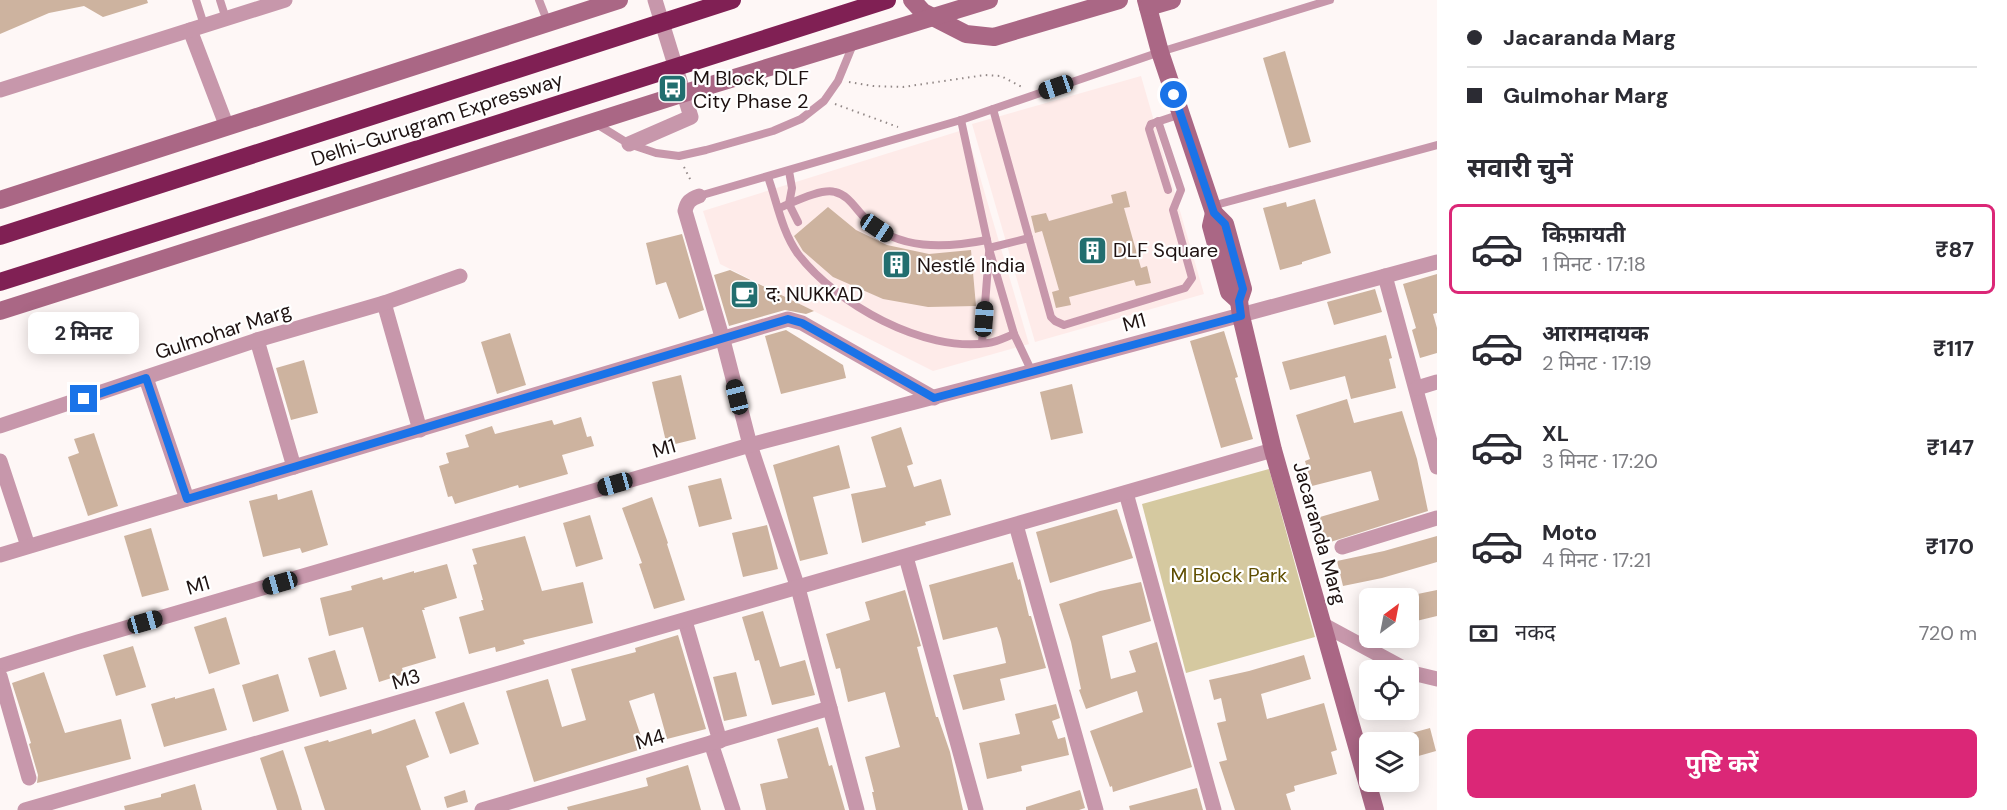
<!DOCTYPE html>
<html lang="hi">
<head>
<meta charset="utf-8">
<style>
  body { margin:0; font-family:"DM Sans","Noto Sans Devanagari",sans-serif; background:#f7f7f7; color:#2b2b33; height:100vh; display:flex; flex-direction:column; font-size:22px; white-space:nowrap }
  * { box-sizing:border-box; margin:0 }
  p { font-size:20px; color:#7c7c81 }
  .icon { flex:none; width:33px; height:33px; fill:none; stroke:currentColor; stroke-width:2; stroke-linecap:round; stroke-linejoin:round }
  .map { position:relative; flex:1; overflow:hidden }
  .sheet { display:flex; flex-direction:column; background:#fff; width:570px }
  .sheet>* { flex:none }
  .hud { display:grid; align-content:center; height:132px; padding:0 30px; background:#fff }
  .needle { width:39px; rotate:32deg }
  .tools { position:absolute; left:1359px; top:588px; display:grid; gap:12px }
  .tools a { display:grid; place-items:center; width:60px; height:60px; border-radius:9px; background:#fff; box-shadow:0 3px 15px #0003; font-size:30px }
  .end { position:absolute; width:27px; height:27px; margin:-14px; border:8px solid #1a73e8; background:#fff; box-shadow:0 0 0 3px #fff }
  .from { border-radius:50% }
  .bubble { position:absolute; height:42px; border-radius:9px; background:#fff; box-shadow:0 3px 15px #0003; font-size:20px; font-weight:700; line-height:42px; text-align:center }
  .car { position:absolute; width:18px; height:36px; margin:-18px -9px; border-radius:8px; box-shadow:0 0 4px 2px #0007; background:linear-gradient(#222 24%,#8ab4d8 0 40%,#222 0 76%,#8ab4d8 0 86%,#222 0) }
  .hud b { display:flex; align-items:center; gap:21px; height:57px; font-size:22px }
  .hud b+b { border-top:2px solid #e1e1e2 }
  .hud i { width:15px; height:15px; background:#2b2b33 }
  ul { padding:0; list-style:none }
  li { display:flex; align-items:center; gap:18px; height:90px; margin:0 12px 9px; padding:0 18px; border:3px solid transparent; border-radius:9px }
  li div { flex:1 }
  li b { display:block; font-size:22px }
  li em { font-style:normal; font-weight:700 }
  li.active { border-color:#db2777 }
  li>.icon { width:54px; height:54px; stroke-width:1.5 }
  h2 { padding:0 30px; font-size:27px; line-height:72px }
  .pay { display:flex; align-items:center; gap:15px; height:66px; padding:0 30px; font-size:22px }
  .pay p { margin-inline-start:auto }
  .primary-button { display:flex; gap:12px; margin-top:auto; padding:12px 30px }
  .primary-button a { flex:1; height:69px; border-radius:9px; background:#db2777; color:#fff; font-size:24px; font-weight:700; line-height:69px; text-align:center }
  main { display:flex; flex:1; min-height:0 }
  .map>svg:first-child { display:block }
</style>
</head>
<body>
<main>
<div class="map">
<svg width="1437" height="810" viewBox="0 0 1437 810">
  <rect width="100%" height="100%" fill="#fef7f6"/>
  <!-- built -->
  <g fill="#feebe9">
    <polygon points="1141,76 1204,294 1035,342 972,124"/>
    <polygon points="966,129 1029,344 933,371 720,264 703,211"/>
  </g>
  <!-- green -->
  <polygon fill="#d5c9a0" points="1269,469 1315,637 1186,673 1142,504"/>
  <!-- building -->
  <g fill="#cdb39f">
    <polygon points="0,0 147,0 148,3 103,17 84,6 49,13 0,34"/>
    <polygon points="1285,51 1311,142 1289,148 1263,58"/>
    <polygon points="1126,191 1130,207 1124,208 1141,268 1147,266 1151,283 1136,286 1134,280 1069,297 1071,305 1056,308 1052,292 1059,290 1042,231 1035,233 1031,216 1046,213 1049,221 1113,203 1111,195"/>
    <polygon points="1315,199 1331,253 1302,262 1302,264 1280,270 1263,208 1286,202 1287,207"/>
    <polygon points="828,207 856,230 887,245 929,254 971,250 976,306 928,307 883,299 833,277 803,251 794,236"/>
    <polygon points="682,234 704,310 679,319 666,282 656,285 646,243"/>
    <polygon points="730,270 814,311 806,314 785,310 729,326 714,275"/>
    <polygon points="1437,274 1437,313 1433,314 1437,328 1437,353 1420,358 1412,330 1416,328 1403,284"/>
    <polygon points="1375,289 1382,312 1334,325 1327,302"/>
    <polygon points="786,330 843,365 846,378 781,394 765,336"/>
    <polygon points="1224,331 1238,377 1235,378 1253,439 1221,448 1190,341"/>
    <polygon points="510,333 526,385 497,394 481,342"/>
    <polygon points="1386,335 1392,358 1389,359 1396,388 1351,399 1345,376 1290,390 1282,362"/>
    <polygon points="304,360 318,413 291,420 276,368"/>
    <polygon points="681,375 696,439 667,446 652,382"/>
    <polygon points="1072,384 1083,433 1051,440 1040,392"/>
    <polygon points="1347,399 1354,423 1402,411 1417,459 1428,511 1321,545 1313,519 1379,500 1371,471 1312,486 1305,461 1310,459 1296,415"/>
    <polygon points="581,417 587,437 591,436 594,446 562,455 568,474 519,488 518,485 455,504 452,496 448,497 439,466 449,463 446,453 469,447 465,435 492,426 495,434 552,420 554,425"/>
    <polygon points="901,427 913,464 907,466 914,487 941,479 951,515 925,522 926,525 862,543 851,494 886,487 871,437"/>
    <polygon points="94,433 118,506 88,516 68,457 79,453 74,439"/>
    <polygon points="839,445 850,488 813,497 828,554 800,561 773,465"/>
    <polygon points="721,478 732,519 699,527 688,486"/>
    <polygon points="312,490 328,545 302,553 300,548 263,557 249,501 277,494 278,500"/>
    <polygon points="652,497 668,543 667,544 685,600 654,609 639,564 642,563 622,508"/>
    <polygon points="1117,509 1133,558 1050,583 1036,532"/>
    <polygon points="590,515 603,559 576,567 563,523"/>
    <polygon points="767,525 778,569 743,577 732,533"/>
    <polygon points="151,528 169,590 142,597 124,536"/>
    <polygon points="525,536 542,591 583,582 593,623 523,640 525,644 496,652 495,647 469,654 459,617 484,610 481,600 483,600 473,565 477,564 472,549"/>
    <polygon points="1437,536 1437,562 1382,578 1343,586 1337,561 1384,551"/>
    <polygon points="1013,562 1018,580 1020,579 1029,616 1031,616 1046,668 1000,679 1005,700 963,710 953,675 1006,663 1001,639 997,627 943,640 929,585"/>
    <polygon points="447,564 457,598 424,608 425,610 422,610 436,658 402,668 404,674 379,682 363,627 329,636 320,598 352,590 351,586 382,577 383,580 414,571 414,573"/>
    <polygon points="1141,582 1151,621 1102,636 1111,679 1136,672 1129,651 1157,642 1192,767 1113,792 1112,786 1110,787 1090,731 1143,712 1137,691 1086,709 1079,690 1081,689 1071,642 1059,604 1100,591"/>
    <polygon points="905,590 921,646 917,647 926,681 936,717 938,717 950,752 963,810 876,810 872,792 874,792 865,757 900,747 885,692 848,702 840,668 836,669 826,634 870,620 865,602"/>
    <polygon points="1437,590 1437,616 1408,623 1408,596"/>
    <polygon points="763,611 780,667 805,660 815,695 772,705 759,660 755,661 742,617"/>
    <polygon points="226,617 240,664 209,674 194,627"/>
    <polygon points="678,635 706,729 667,739 654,693 629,701 645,748 534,782 506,691 548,679 562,727 586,720 571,669 636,652 635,648"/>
    <polygon points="133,646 146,687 116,696 103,655"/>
    <polygon points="335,650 347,689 320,697 308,658"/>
    <polygon points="1304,655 1311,679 1261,694 1267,719 1324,703 1337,750 1331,752 1337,774 1294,786 1295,791 1286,794 1291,810 1235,810 1219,762 1227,760 1217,723 1226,721 1221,698 1214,700 1209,680 1249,671"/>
    <polygon points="44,672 65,733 121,719 131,759 37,783 38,775 29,744 31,743 12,683"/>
    <polygon points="736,672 747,716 724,721 713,677"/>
    <polygon points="278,674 289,711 253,722 242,685"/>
    <polygon points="214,688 227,730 164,747 151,704 175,697 175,699"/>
    <polygon points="464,702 479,744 450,754 435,712"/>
    <polygon points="1056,704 1060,718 1052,721 1058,739 1065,737 1069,755 1021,766 1022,771 987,779 979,743 1020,734 1015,714"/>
    <polygon points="415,719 429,757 406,766 421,810 325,810 304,747 328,740 329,742 371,729 372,734"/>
    <polygon points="818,727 829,766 832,765 845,810 766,810 760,784 788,778 777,739"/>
    <polygon points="1430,728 1436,751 1408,759 1408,734"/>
    <polygon points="283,750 298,796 302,810 277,810 260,758"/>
    <polygon points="688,765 701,810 568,810 567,807 648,786 646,778"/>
    <polygon points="195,784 202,810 125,810 124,806 161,797 161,794"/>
    <polygon points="1197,788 1203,810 1130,810 1129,806"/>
    <polygon points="465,790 468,802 447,808 444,797"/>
    <polygon points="1080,790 1085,808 1079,810 1026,810 1026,807"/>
  </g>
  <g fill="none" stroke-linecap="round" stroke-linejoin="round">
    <!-- path -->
    <g stroke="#928887" stroke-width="2" stroke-dasharray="1.5 4.5" stroke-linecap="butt">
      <polyline points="849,82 873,86 903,87 985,75 1001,76 1022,87"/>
      <polyline points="835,104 898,127"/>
      <polyline points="684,167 692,183"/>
    </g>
    <!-- lane -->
    <g stroke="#c797ab" stroke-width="8">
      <polyline points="196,0 204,25"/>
      <polyline points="220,0 226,19"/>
      <polyline points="539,0 548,23"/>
      <polyline points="993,109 1051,317 1055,321 1064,325 1185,288 1192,278 1173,210 1181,190 1158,121"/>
      <polyline points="595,123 629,144 656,153 679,156 706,150 773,131 801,119 824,101 838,81 854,42"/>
      <polyline points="789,171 792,188 789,204 798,222"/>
      <path d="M768 177C777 202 782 232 798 254 836 304 924 353 988 343 997 342 1006 337 1014 334L989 249 961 120"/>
      <polyline points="1168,190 1149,129 1151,124 1181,114"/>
      <polyline points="699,196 961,120 1160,52 1330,0"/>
      <polyline points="1212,206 1437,145"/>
      <path d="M779 208C792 203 821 188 835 192 849 195 856 210 866 219 898 251 946 248 987 240"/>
      <polyline points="989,248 1029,238"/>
      <polyline points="1014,334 1032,372"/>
      <polyline points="982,343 989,253"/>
    </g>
    <!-- street -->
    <g stroke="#c797ab" stroke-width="15">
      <polyline points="190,30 227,127"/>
      <polyline points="0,90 285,0"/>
      <polyline points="629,144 691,117 655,0"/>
      <path d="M699 196C690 199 687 202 685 211L723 340 750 445 798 588 857 810"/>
      <polyline points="1385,276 1437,467"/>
      <polyline points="384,303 420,430"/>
      <polyline points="257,340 294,467"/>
      <polyline points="146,378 187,499"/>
      <polyline points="1417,388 1437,382"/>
      <polyline points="0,426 257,340 384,303 460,276"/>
      <polyline points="0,461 28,546"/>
      <polyline points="1126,493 1214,810"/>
      <polyline points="1016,525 1096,810"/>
      <polyline points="1342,547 1437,518"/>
      <polyline points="0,555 788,319 802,323 934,398"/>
      <polyline points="906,557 976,810"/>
      <polyline points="685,621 720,741"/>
      <polyline points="1322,624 1407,670"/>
      <polyline points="0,666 78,642 750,445 1034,371 1437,262"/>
      <polyline points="1408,672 1437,679"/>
      <polyline points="0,676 29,778"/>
      <polyline points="711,743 733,810"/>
      <polyline points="25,810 1273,450"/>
      <polyline points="482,810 830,708"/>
    </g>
    <!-- secondary -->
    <g stroke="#aa6785" stroke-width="18">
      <polyline points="912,0 923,12 966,34 994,37 1119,0"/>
      <polyline points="1146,0 1160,52 1214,213 1225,224 1243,289 1239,301 1241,316 1273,450 1375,810"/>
      <polyline points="1148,7 1172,0"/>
      <polyline points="0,200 619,0"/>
      <polyline points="1214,213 1211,226 1229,292 1239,301"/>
      <polyline points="0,311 675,96 989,0"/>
    </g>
    <!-- highway -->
    <g stroke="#802054" stroke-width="18">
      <polyline points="0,236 732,0"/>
      <polyline points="0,282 887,0"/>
    </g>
  </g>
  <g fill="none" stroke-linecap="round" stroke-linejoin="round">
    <!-- route -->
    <polyline stroke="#1a73e8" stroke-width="8" points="84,399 146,378 187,499 788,319 802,323 934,398 1241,316 1239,301 1243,289 1225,224 1214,213 1174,95"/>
  </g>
  <!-- icons -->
  <defs>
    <symbol id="bus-square" viewBox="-11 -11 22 22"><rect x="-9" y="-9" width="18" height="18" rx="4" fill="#226e6f" stroke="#fff"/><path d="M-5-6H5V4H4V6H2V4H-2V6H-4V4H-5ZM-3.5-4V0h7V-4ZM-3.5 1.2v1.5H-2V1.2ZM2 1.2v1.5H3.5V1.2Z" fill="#fff"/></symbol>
    <symbol id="building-square" viewBox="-11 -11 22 22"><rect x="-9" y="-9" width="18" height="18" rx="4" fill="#226e6f" stroke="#fff"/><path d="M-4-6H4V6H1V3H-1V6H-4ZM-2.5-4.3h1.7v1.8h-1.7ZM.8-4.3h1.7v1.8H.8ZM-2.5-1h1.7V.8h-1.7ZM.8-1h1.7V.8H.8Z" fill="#fff"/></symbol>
    <symbol id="cafe-square" viewBox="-11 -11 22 22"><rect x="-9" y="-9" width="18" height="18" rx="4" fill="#226e6f" stroke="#fff"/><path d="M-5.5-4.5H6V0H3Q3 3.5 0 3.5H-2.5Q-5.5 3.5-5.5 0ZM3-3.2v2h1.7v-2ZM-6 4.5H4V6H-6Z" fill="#fff"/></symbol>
  </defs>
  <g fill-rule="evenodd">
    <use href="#bus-square" x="656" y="72" width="33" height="33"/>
    <use href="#building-square" x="1076" y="234" width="33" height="33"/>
    <use href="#building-square" x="880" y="248" width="33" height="33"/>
    <use href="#cafe-square" x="728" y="278" width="33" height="33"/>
  </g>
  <g text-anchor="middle" stroke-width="4.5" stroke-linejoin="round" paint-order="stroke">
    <!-- poi labels -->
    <g font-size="20" fill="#1e1211" stroke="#fff" text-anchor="start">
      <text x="693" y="85">M Block, DLF<tspan x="693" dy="23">City Phase 2</tspan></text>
      <text x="1113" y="257">DLF Square</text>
      <text x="917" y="272">Nestlé India</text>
      <text x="766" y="301">द: NUKKAD</text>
    </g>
    <!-- street labels -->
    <g font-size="20" fill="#1e1211" stroke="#fff">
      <text transform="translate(437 119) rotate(-18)" y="7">Delhi-Gurugram Expressway</text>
      <text transform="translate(1134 322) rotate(-15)" y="7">M1</text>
      <text transform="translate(223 331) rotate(-18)" y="7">Gulmohar Marg</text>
      <text transform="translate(664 448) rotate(-16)" y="7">M1</text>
      <text transform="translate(1320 533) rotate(74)" y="7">Jacaranda Marg</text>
      <text transform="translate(198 585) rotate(-16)" y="7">M1</text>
      <text transform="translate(406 679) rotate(-16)" y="7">M3</text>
      <text transform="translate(650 739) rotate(-16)" y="7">M4</text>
    </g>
    <!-- park labels -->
    <g font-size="20" fill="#5f4e00" stroke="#fff">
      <text x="1229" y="582">M Block Park</text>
    </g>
  </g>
</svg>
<div class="tools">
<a><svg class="needle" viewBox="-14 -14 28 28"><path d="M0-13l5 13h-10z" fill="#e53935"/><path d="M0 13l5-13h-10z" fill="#7c7c81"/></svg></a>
<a><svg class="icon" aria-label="locate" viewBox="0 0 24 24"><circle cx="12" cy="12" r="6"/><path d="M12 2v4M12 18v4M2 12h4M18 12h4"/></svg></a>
<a><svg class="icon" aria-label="layers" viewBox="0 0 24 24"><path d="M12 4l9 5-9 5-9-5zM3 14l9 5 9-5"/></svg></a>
</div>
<i class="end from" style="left:1174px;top:95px"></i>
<i class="end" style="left:84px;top:399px"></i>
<div class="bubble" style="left:28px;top:312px;width:111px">2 मिनट</div>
<i class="car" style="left:1056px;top:87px;rotate:251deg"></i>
<i class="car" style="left:877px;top:228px;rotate:124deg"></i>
<i class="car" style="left:984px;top:319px;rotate:4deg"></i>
<i class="car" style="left:737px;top:397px;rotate:346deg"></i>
<i class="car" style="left:615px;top:484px;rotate:254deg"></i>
<i class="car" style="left:280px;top:583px;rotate:254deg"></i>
<i class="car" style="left:145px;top:622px;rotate:74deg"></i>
</div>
<section class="sheet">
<div class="hud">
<b><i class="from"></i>Jacaranda Marg</b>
<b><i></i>Gulmohar Marg</b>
</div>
<h2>सवारी चुनें</h2>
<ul>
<li class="active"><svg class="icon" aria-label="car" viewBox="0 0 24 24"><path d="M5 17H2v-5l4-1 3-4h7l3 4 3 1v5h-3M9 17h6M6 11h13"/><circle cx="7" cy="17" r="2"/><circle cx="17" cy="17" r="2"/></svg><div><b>किफ़ायती</b><p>1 मिनट · 17:18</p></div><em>₹87</em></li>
<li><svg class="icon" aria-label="car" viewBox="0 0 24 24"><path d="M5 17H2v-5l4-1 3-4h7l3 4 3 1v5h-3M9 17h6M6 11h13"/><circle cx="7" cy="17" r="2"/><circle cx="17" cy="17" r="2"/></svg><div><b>आरामदायक</b><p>2 मिनट · 17:19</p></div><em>₹117</em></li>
<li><svg class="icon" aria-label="car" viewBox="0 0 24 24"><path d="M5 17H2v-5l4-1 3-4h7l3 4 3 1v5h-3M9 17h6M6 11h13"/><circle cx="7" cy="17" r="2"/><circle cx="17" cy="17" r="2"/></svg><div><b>XL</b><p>3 मिनट · 17:20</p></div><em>₹147</em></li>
<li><svg class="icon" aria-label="car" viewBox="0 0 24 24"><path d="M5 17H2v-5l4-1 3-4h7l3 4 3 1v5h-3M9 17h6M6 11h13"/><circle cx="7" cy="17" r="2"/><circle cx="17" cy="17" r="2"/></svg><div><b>Moto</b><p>4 मिनट · 17:21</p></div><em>₹170</em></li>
</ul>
<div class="pay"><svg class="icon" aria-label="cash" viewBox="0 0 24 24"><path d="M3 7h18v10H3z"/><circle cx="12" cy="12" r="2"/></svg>नकद<p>720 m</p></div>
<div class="primary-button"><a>पुष्टि करें</a></div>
</section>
</main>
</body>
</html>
